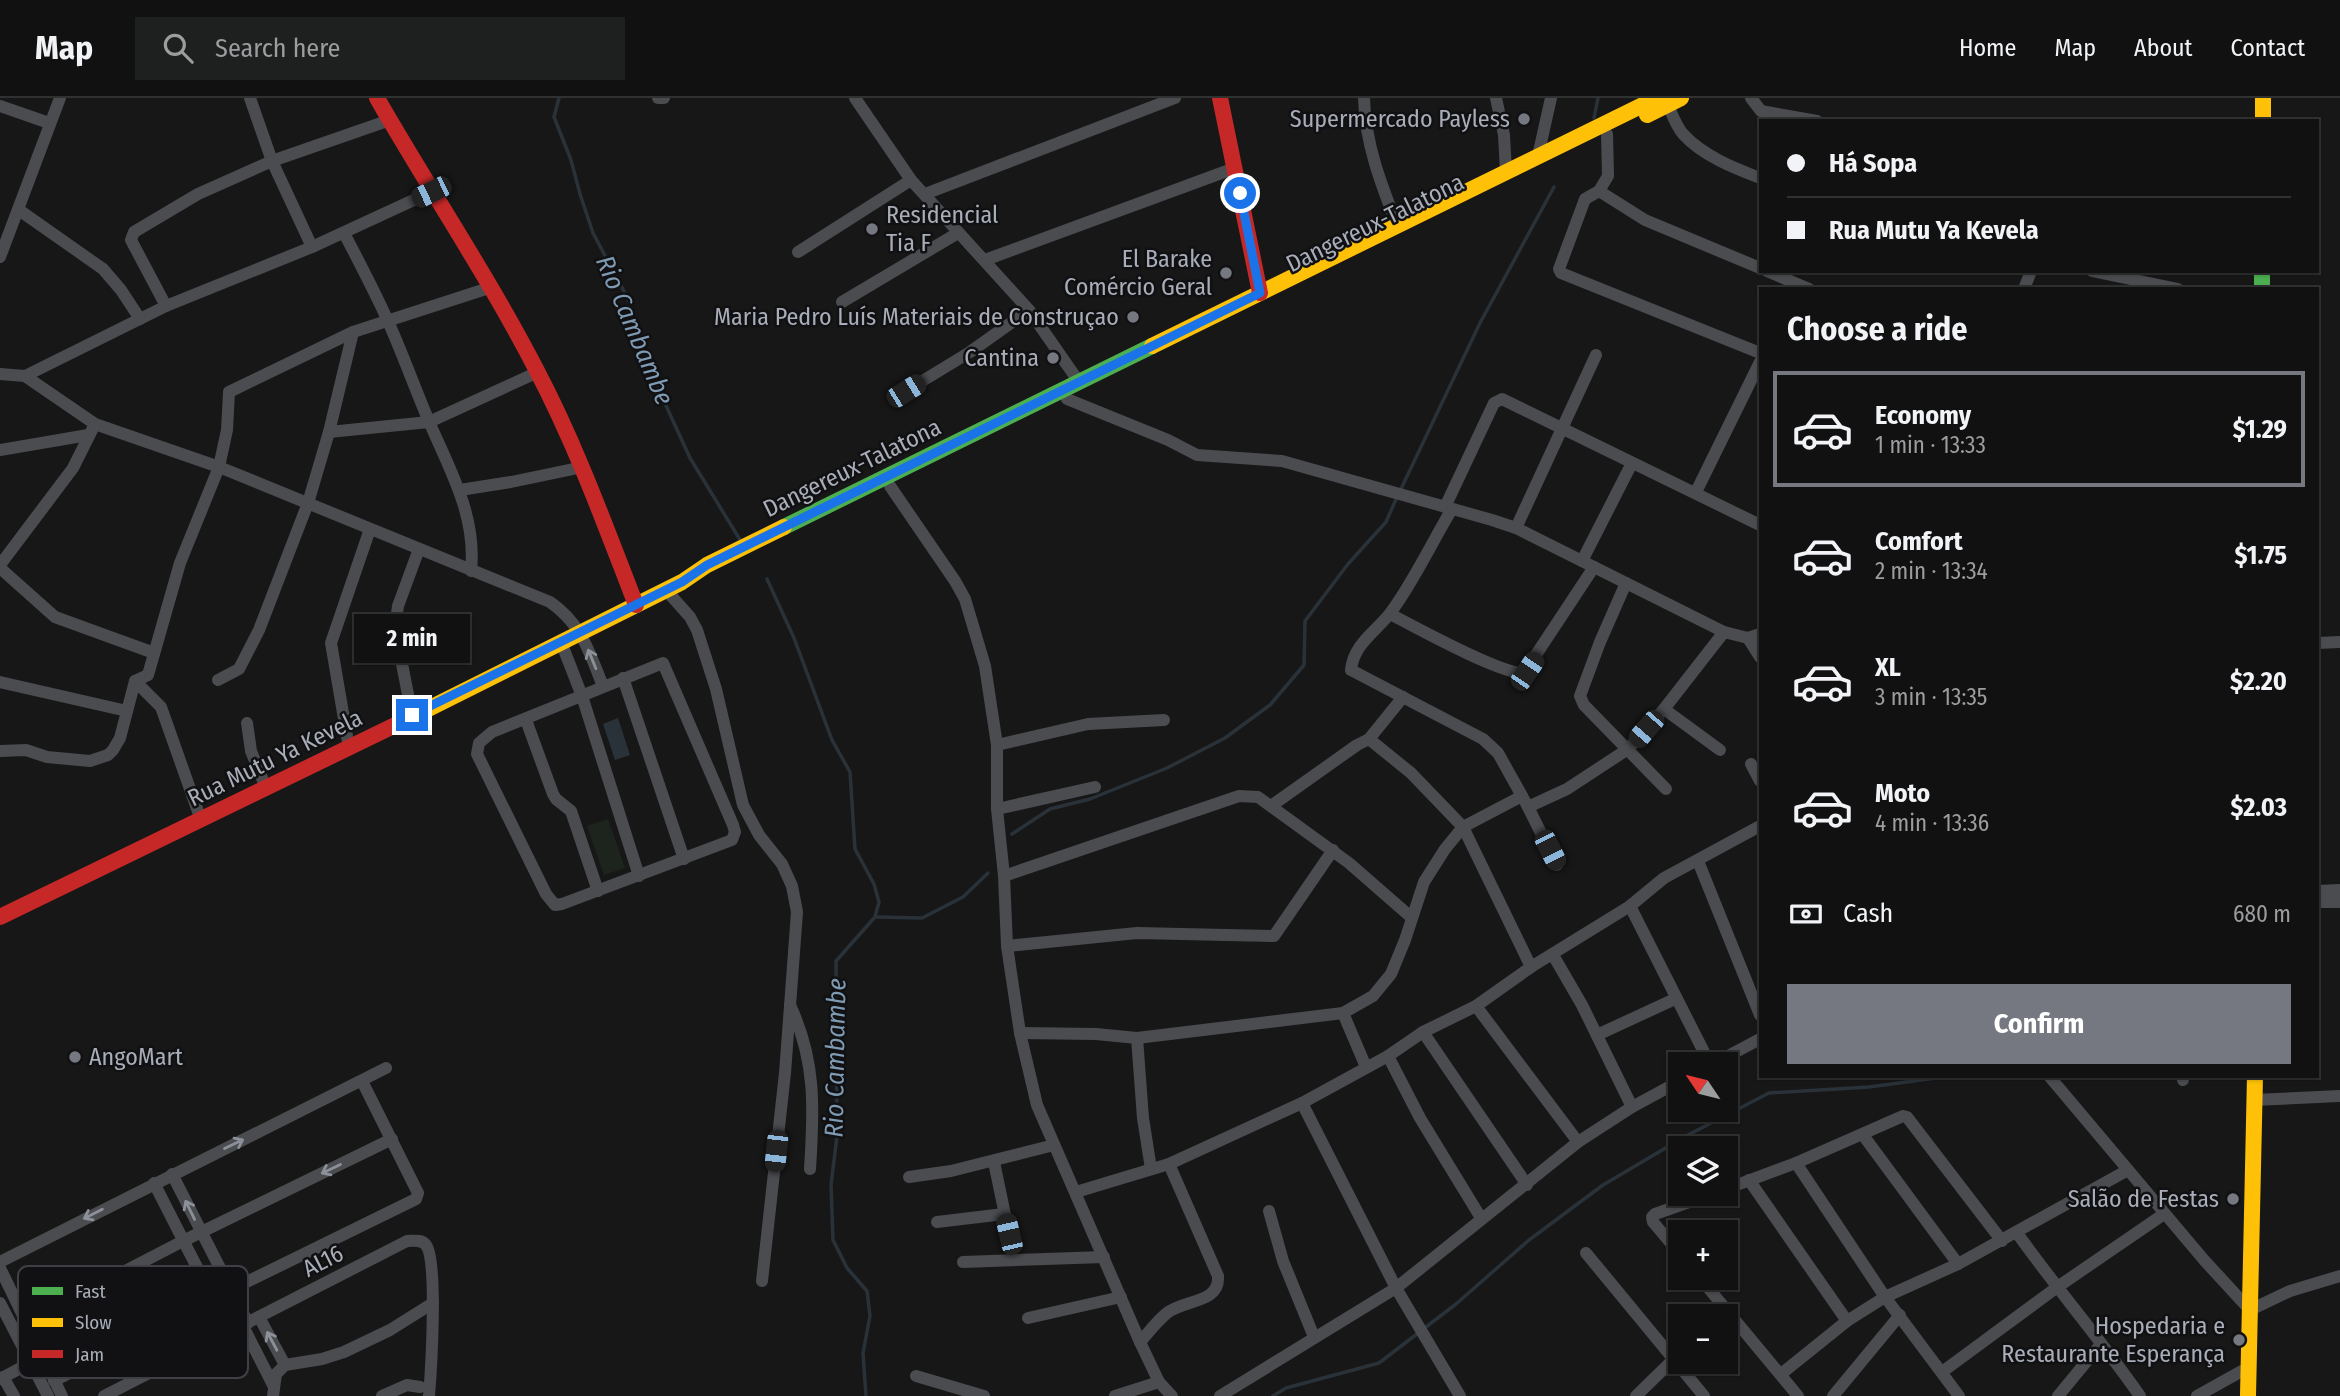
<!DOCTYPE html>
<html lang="en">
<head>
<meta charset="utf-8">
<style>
  body { margin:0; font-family:"Fira Sans Condensed",sans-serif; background:#1e1f1f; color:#f1f3f6; height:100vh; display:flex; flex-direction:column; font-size:26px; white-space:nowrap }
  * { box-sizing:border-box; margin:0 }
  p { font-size:23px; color:#9c9d9f }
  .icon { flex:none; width:38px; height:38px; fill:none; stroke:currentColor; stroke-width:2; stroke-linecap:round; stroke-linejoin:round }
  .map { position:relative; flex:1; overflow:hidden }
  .panel { position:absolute; left:1759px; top:189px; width:560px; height:791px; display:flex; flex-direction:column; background:#111; border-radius:0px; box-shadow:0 2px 5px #0004,0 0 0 2px #303131 }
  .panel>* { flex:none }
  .hud { position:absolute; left:1759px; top:21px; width:560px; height:154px; border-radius:0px; box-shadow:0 2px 5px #0004,0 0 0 2px #303131; display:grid; align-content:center; height:154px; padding:0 28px; background:#111 }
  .needle { width:46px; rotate:305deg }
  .controls { position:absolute; left:1668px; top:954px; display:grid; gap:14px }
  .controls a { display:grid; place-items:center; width:70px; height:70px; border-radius:0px; background:#111; box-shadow:0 2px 5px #0004,0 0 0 2px #303131; font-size:35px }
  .end { position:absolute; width:32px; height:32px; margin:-16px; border:9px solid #1a73e8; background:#fff; box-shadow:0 0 0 4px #fff }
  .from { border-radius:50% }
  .bubble { position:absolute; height:49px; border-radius:0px; background:#111; box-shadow:0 2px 5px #0004,0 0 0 2px #303131; font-size:23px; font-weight:700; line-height:49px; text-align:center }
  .car { position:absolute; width:21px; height:42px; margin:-21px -10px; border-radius:9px; box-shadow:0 0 5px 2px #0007; background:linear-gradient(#222 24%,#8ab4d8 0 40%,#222 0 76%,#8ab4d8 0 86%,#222 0) }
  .hud b { display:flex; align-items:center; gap:24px; height:66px; font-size:26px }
  .hud b+b { border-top:2px solid #303131 }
  .hud i { width:18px; height:18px; background:#f1f3f6 }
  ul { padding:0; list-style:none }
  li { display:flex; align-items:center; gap:21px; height:116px; margin:0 14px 10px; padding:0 14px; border:4px solid transparent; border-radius:0px }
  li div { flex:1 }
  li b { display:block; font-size:26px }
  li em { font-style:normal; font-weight:700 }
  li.current { border-color:#757880 }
  li>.icon { width:63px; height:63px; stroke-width:1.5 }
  h2 { padding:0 28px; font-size:32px; line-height:84px }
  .pay { display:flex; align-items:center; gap:18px; height:77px; padding:0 28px; font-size:26px }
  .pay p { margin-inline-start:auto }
  .action { display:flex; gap:14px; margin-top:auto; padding:14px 28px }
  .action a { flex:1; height:80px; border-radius:0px; background:#757880; color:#fff; font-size:28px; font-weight:700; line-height:80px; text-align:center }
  header { display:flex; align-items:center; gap:42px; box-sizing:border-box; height:98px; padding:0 35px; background:#111; border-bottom:2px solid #303131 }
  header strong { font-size:33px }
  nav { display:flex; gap:38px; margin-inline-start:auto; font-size:24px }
  .search { width:490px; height:63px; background:#1e1f1f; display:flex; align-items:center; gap:18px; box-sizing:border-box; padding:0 24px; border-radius:0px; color:#9c9d9f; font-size:26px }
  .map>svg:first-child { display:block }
</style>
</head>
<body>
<header>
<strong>Map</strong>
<div class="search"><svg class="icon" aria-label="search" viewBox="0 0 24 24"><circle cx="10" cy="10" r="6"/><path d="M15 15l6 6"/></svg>Search here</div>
<nav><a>Home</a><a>Map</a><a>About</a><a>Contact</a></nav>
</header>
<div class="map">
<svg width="2340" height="1298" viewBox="0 0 2340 1298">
  <rect width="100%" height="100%" fill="#171717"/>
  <!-- green -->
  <polygon fill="#1d241e" points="608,721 625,770 604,777 587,728"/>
  <!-- water -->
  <polygon fill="#2a3239" points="618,620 630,657 615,662 603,626"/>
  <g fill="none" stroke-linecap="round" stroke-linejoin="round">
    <!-- stream -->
    <g stroke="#2a3239" stroke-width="3.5">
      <polyline points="559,0 554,19 571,62 580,96 593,135 628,201 652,277 690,360 742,445"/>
      <polyline points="1594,20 1598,0"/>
      <polyline points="1400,393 1480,225 1554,89"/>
      <polyline points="767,481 794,540 832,642 850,674 855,751 874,786 879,804 875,819 836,863 837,1038 831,1087 833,1142 847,1170 867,1193 870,1218 863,1255 866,1298"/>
      <polyline points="1012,736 1050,711 1090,701 1167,670 1225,640 1270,607 1304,567 1305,523 1348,466 1386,424 1397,399"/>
      <polyline points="876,819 922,820 963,799 988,775"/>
      <polyline points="1273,1298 1286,1290 1379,1265 1456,1206 1529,1142 1603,1087 1686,1038 1769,995 1869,989 1951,978"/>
    </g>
    <!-- street -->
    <g stroke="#4b4c50" stroke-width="12">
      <polyline points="250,0 272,63 312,149"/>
      <polyline points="658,0 664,0"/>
      <polyline points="855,0 911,82 1029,212 1079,284"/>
      <path d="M1364 0C1365 45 1381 86 1397 127"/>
      <polyline points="1496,0 1504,37 1506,74"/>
      <polyline points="1751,0 1761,13 1817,23"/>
      <path d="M1668 7C1672 16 1676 28 1683 36 1703 58 1734 70 1760 80"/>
      <polyline points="0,8 49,25"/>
      <polyline points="1607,36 1608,78 1599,93 1585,101 1559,171 1561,175 1760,255"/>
      <polyline points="1538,58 1551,0"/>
      <polyline points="1599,93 1645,122 1760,170"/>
      <polyline points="925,96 1175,0"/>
      <polyline points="19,112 103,171 121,192 140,221"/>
      <path d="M344 135C359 164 374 192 387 221 402 254 414 288 428 321 449 371 477 417 471 473"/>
      <polyline points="798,154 911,82"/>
      <polyline points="0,159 60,0"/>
      <polyline points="985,162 1235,70"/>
      <polyline points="1767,173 1809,191"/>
      <polyline points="2092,173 2178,191"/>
      <polyline points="2024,191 2031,173"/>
      <polyline points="842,204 958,135"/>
      <polyline points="166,208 131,142 134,134 198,96 272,63 390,22"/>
      <path d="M0 276 25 278 95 326 219 369 550 504C582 526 589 554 603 588"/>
      <polyline points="25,278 166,208 312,149 431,94"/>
      <polyline points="906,293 970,254 1029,212"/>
      <polyline points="1067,301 1168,342 1197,357 1282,363 1492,422 1516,430 1724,534"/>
      <polyline points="329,334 429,324 538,274"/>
      <polyline points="0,352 88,337"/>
      <polyline points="890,388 955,483 965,501 985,568 997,647 997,711 1004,778 1007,848 1020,935 1037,1007 1140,1244 1159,1284 1172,1298"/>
      <polyline points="460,392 511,384 583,369"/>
      <polyline points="1696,394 1760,264"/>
      <polyline points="1445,409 1494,305 1502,301 1760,427"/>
      <path d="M1452 411C1432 444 1414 483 1391 514 1378 532 1353 546 1351 572L1483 641 1498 655 1522 698"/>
      <polyline points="1516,430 1596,257"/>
      <polyline points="1582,463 1632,365"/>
      <polyline points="0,467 73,370 95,326"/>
      <polyline points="0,470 55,519 154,555"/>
      <polyline points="1626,485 1600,544 1580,598 1584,607 1666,691"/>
      <polyline points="666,492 690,519 697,532 716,591 743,707 759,737 782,766 792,788 797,814 785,975 762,1183"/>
      <path d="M1390 516C1415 529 1502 577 1524 575L1594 469"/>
      <polyline points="1748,540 1760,559"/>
      <polyline points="561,544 582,598 639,778"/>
      <polyline points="2317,545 2340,544"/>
      <polygon points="663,565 733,727 735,734 732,742 562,806 555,807 546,796 477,656 479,645 492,634"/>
      <polyline points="623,580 684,761"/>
      <polyline points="218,582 239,571 259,532 308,405 329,334 353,234"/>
      <polyline points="135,583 161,609 201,722"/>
      <polyline points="0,584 127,613"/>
      <polyline points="1664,611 1720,652"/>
      <polyline points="412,617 395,530 398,508 419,451"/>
      <polyline points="526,622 553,696 556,701 571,713 598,793"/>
      <polyline points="247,625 251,653 266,690"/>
      <polyline points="1369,641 1403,599"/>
      <polyline points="997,647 1088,626 1164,622"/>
      <polyline points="349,650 331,545 370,431"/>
      <polyline points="0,653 26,652 47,659 90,663 108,657 113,652 120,640 135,583 148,577 180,465 219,369 227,332 229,294 353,234 492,189"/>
      <polyline points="1751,666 1760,683"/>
      <polyline points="1271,708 1357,647 1369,641 1411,675 1463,729 1531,869"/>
      <polyline points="1528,709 1557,767"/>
      <polyline points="997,711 1095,689"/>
      <polyline points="1698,763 1760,917"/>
      <polyline points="1004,778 1239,698 1258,699 1349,765 1412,820"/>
      <polyline points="2317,793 2340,792"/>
      <polyline points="2317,804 2340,804"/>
      <polyline points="1630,808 1710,966"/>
      <polyline points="1007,848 1137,835 1274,838 1333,752"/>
      <polyline points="1553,857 1582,907 1632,1009"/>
      <path d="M790 907C816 963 814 1010 810 1071"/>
      <polyline points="1476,908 1578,1044"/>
      <polyline points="1343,915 1366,969"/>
      <polyline points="1423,934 1527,1087"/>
      <polyline points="1020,935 1096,936 1137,940 1343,915 1373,898 1391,876 1405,842 1424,784 1445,751 1463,729 1522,698 1528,709 1567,691 1628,651 1664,611 1724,534 1748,540 1760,536"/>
      <polyline points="1597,937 1675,901"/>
      <polyline points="1137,940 1143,1020 1151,1071"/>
      <polyline points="1388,958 1420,1020 1481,1120"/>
      <polyline points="1713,966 1760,941"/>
      <polyline points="2049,978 2204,1162 2250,1212 2290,1193 2340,1178"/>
      <polyline points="2182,978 2183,982"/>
      <polyline points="2254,1002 2340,998"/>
      <polyline points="1302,1005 1396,1190 1460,1298"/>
      <polyline points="1863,1037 1958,1166"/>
      <polyline points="994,1064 1009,1136"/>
      <polyline points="1796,1065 1885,1199 1959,1298"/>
      <polyline points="172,1076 248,1225"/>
      <polyline points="909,1079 951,1073 1054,1047"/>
      <polyline points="1749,1082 1847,1223"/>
      <polyline points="154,1085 230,1234"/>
      <polyline points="1726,1091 1796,1065 1903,1018 1907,1019 2002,1143"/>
      <polyline points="1076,1094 1169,1066 1302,1005 1388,958 1423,934 1476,908 1531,869 1630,808 1664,780 1760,728"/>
      <polyline points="1269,1113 1283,1163 1314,1239"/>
      <polyline points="937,1124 1004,1116"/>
      <path d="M2017 1135C2057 1191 2101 1242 2140 1298"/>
      <polyline points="1586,1155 1704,1298"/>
      <polyline points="1680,1156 1653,1124 1652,1119 1655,1116 1712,1096"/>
      <polyline points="0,1164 386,970"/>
      <polyline points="963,1164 1104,1159"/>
      <polyline points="0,1170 62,1298"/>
      <polyline points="1700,1180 1798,1298"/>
      <polyline points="0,1205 48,1298"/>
      <polyline points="259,1219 285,1267"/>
      <polyline points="1028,1220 1121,1199"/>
      <polyline points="27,1224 183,1143 392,1041"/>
      <polyline points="243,1228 273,1287"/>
      <path d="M1140 1244C1148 1235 1157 1223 1167 1215 1184 1201 1220 1206 1218 1178L1169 1066"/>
      <polyline points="1942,1274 2056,1190 2164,1116"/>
      <polyline points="1781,1276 1847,1223 1885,1199 1958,1166 2128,1072"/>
      <polyline points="916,1278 984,1298"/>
      <polyline points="3,1279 14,1298"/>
      <polyline points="0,1281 30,1265"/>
      <polyline points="54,1283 212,1201 416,1101 418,1095 362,983"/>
      <path d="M104 1298 407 1143C414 1143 421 1141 426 1147 438 1163 431 1274 429 1298"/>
      <polyline points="273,1298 276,1276 285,1267 322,1261 344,1254 390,1232 433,1205"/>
      <polyline points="382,1298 407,1287 420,1289"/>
      <polyline points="1115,1298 1159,1284"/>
      <polyline points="1220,1298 1396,1190 1578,1044 1632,1009 1680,983"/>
      <polyline points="1636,1298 1680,1255"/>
      <polyline points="1833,1298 1900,1217"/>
      <polyline points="2058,1298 2101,1246"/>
      <polyline points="2197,1298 2249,1269"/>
    </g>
    <!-- fast -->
    <g stroke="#4caf50" stroke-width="16">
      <polyline points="2262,173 2262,191"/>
      <polyline points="784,429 1152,248"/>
    </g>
    <!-- slow -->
    <g stroke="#ffc107" stroke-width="16">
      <polyline points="2263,0 2263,23"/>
      <polyline points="1647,17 1681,0"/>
      <polyline points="1152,248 1657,0"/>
      <polyline points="418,616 682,484 707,467 784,429"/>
      <polyline points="2248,1298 2255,978"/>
    </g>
    <!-- jam -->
    <g stroke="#c62828" stroke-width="16">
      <path d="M377 0C429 91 488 178 536 271 576 347 605 427 636 507"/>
      <polyline points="1220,0 1260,195"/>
      <polyline points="0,819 418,616"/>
    </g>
  </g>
  <!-- one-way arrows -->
  <defs><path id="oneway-shaft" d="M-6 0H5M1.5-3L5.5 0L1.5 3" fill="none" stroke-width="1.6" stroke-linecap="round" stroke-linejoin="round" transform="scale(1.75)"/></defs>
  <g stroke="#8c9099">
    <use href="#oneway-shaft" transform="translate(592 561) rotate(-112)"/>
    <use href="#oneway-shaft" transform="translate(234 1046) rotate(-26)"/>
    <use href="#oneway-shaft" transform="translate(331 1071) rotate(154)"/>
    <use href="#oneway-shaft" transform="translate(190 1112) rotate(-116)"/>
    <use href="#oneway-shaft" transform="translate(93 1116) rotate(153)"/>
    <use href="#oneway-shaft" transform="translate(272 1243) rotate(-118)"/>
  </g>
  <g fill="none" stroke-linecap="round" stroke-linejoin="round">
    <!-- route -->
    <polyline stroke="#1a73e8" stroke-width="9" points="412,617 682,484 707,467 1260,195 1240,95"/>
  </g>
  <!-- markers -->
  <g fill="#757880" stroke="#111113" stroke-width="2.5">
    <circle cx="1524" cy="21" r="7"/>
    <circle cx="872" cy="131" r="7"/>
    <circle cx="1226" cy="175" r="7"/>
    <circle cx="1133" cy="219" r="7"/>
    <circle cx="1053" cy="260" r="7"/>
    <circle cx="75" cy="959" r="7"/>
    <circle cx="2233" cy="1101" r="7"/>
    <circle cx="2239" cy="1242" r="7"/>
  </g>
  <g text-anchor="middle" stroke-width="5" stroke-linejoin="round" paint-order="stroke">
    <!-- poi labels -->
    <g font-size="24" fill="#a8adb8" stroke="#111113" text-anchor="end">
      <text x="1510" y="29">Supermercado Payless</text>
      <text x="886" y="125" text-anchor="start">Residencial<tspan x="886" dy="28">Tia F</tspan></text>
      <text x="1212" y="169">El Barake<tspan x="1212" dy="28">Comércio Geral</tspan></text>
      <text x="1119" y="227">Maria Pedro Luís Materiais de Construçao</text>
      <text x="1039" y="268">Cantina</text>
      <text x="89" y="967" text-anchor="start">AngoMart</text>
      <text x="2219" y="1109">Salão de Festas</text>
      <text x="2225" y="1236">Hospedaria e<tspan x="2225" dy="28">Restaurante Esperança</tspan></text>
    </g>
    <!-- street labels -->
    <g font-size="24" fill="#a8adb8" stroke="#111113">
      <text transform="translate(1375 125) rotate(-26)" y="8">Dangereux-Talatona</text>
      <text transform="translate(852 370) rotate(-26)" y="8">Dangereux-Talatona</text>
      <text transform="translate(275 660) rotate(-26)" y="8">Rua Mutu Ya Kevela</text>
      <text transform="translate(323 1163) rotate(-27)" y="8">AL16</text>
    </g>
    <!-- water labels -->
    <g font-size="26" font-style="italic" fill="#7f9bb3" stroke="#111113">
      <text transform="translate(635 232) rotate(67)" y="9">Rio Cambambe</text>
      <text transform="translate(835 960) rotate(-89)" y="9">Rio Cambambe</text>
    </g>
  </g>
  <!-- legend -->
  <rect x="18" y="1168" width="230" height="112" rx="10" fill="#111113" stroke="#3e4045" stroke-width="2"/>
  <rect x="32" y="1189" width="31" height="8" fill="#4caf50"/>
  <rect x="32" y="1220" width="31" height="9" fill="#ffc107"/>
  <rect x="32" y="1252" width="31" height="8" fill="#c62828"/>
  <g font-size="19" fill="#a8adb8">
    <text x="75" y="1200">Fast</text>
    <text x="75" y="1231">Slow</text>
    <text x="75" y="1263">Jam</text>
  </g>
</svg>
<div class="controls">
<a><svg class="needle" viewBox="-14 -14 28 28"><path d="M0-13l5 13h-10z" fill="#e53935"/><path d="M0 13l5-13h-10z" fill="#9c9d9f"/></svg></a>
<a><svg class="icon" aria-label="layers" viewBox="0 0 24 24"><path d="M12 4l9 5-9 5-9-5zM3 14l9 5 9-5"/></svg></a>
<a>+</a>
<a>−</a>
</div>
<i class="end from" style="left:1240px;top:95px"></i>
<i class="end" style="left:412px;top:617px"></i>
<div class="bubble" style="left:354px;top:516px;width:116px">2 min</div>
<i class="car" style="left:431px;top:94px;rotate:244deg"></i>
<i class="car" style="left:906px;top:293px;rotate:58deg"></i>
<i class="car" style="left:1527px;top:573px;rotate:34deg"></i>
<i class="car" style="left:1646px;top:631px;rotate:221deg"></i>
<i class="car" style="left:1550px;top:752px;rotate:153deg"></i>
<i class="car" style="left:776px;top:1053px;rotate:186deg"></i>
<i class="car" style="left:1009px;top:1136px;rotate:347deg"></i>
<div class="hud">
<b><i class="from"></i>Há Sopa</b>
<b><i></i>Rua Mutu Ya Kevela</b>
</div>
<section class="panel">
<h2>Choose a ride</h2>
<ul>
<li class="current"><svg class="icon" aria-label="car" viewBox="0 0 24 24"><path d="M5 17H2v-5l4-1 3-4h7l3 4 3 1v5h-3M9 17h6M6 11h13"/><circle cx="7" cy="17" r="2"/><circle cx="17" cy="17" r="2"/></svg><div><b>Economy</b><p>1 min · 13:33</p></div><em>$1.29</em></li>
<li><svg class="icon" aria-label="car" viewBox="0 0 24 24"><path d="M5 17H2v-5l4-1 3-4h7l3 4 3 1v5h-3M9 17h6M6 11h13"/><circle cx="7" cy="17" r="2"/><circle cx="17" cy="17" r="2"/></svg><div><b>Comfort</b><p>2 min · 13:34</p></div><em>$1.75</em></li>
<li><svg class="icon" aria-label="car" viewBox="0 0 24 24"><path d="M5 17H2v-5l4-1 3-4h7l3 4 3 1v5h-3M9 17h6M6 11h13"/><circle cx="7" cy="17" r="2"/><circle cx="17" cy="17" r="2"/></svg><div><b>XL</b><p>3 min · 13:35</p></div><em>$2.20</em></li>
<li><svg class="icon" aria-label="car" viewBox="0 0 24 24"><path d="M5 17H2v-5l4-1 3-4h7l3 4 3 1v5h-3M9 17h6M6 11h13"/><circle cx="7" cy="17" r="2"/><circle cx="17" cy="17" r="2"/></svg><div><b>Moto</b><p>4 min · 13:36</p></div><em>$2.03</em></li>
</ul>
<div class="pay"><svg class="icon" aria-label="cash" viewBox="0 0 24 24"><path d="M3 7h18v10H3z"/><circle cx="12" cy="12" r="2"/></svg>Cash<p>680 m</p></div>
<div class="action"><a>Confirm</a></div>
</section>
</div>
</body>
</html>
